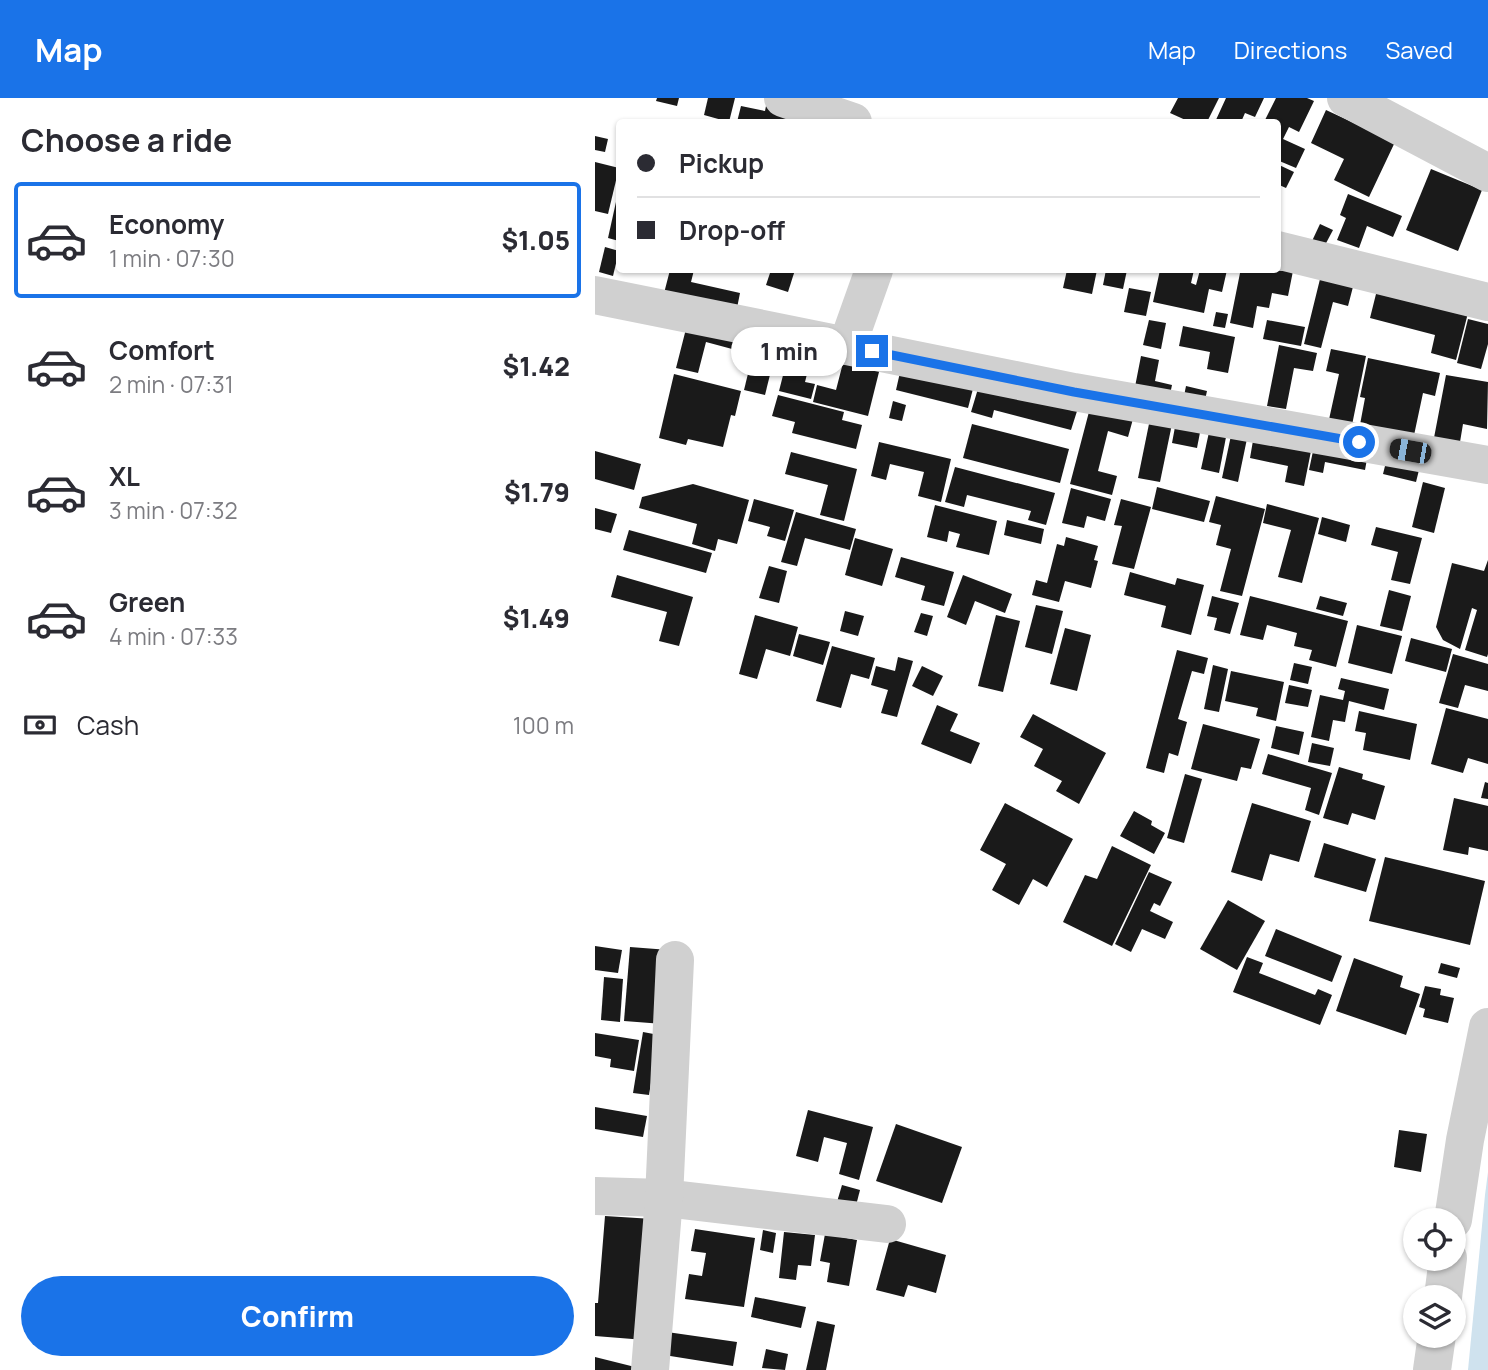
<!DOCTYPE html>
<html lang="en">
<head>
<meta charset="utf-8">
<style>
  body { margin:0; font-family:Manrope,sans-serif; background:#f7f7f7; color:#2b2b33; height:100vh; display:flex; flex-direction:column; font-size:26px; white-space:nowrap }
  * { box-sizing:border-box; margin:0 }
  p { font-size:23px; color:#7c7c81 }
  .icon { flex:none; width:38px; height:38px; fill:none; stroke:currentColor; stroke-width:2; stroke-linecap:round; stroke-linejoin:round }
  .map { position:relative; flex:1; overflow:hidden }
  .side { display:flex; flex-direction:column; background:#fff; width:595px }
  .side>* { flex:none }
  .top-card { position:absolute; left:21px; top:21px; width:665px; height:154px; border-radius:7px; box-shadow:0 2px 5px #0004; display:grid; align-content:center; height:154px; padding:0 21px; background:#fff }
  .controls { position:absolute; left:808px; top:1110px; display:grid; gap:14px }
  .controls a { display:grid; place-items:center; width:63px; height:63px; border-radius:50%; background:#fff; box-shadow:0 2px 5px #0004; font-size:35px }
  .end { position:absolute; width:32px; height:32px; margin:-16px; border:9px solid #1a73e8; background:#fff; box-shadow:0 0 0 4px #fff }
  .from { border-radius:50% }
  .bubble { position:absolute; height:49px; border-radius:24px; background:#fff; box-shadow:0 2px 5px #0004; font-size:23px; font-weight:800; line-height:49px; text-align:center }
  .car { position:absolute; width:21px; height:42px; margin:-21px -10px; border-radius:9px; box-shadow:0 0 5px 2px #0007; background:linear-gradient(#222 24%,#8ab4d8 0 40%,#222 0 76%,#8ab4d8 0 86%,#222 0) }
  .top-card b { display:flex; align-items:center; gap:24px; height:66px; font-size:26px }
  .top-card b+b { border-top:2px solid #e1e1e2 }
  .top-card i { width:18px; height:18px; background:#2b2b33 }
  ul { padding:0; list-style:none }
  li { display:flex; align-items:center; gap:21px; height:116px; margin:0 14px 10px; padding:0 7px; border:4px solid transparent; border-radius:7px }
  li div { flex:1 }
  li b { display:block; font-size:26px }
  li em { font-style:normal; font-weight:800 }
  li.current { border-color:#1a73e8 }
  li>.icon { width:63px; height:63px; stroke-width:1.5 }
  h2 { padding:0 21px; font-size:32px; line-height:84px }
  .pay { display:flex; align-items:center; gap:18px; height:77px; padding:0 21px; font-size:26px }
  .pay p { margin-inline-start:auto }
  .action { display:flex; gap:14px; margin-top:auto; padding:14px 21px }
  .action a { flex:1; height:80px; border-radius:42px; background:#1a73e8; color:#fff; font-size:28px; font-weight:800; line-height:80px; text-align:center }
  header { display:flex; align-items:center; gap:42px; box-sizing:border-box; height:98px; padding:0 35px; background:#1a73e8; color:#fff }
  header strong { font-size:33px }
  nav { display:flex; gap:38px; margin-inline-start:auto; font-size:24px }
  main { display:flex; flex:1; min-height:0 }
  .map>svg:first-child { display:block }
</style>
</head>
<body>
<header>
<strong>Map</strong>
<nav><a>Map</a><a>Directions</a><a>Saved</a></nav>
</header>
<main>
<section class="side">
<h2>Choose a ride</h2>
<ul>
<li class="current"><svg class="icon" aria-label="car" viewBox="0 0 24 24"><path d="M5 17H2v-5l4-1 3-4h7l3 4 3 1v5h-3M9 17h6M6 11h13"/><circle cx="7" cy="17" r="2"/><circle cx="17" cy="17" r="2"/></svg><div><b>Economy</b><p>1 min · 07:30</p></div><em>$1.05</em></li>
<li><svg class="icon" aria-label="car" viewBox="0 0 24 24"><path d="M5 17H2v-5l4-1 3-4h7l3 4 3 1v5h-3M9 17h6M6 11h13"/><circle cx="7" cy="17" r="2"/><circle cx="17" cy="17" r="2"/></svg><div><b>Comfort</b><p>2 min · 07:31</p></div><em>$1.42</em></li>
<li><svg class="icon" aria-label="car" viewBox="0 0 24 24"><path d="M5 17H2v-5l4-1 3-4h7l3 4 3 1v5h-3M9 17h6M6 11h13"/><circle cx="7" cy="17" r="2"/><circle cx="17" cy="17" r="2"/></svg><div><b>XL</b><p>3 min · 07:32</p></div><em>$1.79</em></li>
<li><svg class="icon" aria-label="car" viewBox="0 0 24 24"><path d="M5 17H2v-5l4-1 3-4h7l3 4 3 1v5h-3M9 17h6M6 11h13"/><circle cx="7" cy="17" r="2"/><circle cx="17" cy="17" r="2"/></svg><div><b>Green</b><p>4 min · 07:33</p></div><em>$1.49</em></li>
</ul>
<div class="pay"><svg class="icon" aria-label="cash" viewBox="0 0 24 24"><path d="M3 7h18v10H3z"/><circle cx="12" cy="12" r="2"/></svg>Cash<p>100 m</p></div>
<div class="action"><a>Confirm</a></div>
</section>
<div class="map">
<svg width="893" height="1272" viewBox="0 0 893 1272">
  <rect width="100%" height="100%" fill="#fff"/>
  <!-- water -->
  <polygon fill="#cfe2ee" points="893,1074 893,1272 873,1272 890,1097"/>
  <!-- building -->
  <g fill="#1a1a1a">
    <polygon points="62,0 84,0 82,8 61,3"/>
    <polygon points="113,0 140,0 134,24 109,17"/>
    <polygon points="583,0 624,0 612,24 595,24 575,15"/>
    <polygon points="631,0 669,0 660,19 650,15 646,24 620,24"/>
    <polygon points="681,0 712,0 719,3 704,34 694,29 688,41 710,51 701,70 682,62 682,24 669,24"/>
    <polygon points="172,3 205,24 142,24 146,8 170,13"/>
    <polygon points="731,12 800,44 774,99 739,82 749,61 716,45"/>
    <polygon points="0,38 13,41 10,54 0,52"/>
    <polygon points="0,64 24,70 13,116 0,113"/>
    <polygon points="682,66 699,74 691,90 682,86"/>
    <polygon points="836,71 887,92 863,153 811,132"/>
    <polygon points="23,95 24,95 24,143 13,140"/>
    <polygon points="753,96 807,118 798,139 772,128 764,150 742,142 751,120 745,117"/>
    <polygon points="725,126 738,132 729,149 717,143"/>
    <polygon points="10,149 24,153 18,178 4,174"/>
    <polygon points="75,172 99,172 96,184 145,195 140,220 67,203"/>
    <polygon points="176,172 200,172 193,194 171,187"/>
    <polygon points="472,172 502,172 497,196 468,190"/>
    <polygon points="511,172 532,172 528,191 508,187"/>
    <polygon points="565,172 599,172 596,185 601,187 605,172 632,172 627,194 614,191 609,215 558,204"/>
    <polygon points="638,172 698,173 693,198 677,195 674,210 662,208 658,230 635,225 645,175 638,174"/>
    <polygon points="726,177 759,185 753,208 738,204 726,250 709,246"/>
    <polygon points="534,190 556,194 551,218 529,214"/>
    <polygon points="782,192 873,215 861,262 836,255 840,237 775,220"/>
    <polygon points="621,214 633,216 630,230 618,228"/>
    <polygon points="873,221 893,226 893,246 886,271 862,265"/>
    <polygon points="554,222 571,225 566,251 548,247"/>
    <polygon points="672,222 710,229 706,248 668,241"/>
    <polygon points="93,223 156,238 152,255 111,244 103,275 81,270"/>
    <polygon points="588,228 640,239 633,275 612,271 615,254 584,248"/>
    <polygon points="162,239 183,244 170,297 149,292"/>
    <polygon points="196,246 218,252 210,284 220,286 216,301 184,293"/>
    <polygon points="684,247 722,255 718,273 699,270 691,311 672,308"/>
    <polygon points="736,251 771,258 756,332 733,326 744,276 731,273"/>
    <polygon points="250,257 286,266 273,318 218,304 222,287 241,292"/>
    <polygon points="546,258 564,262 560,283 577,287 573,306 538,299"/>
    <polygon points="773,260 845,275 840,298 828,295 818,342 764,332 770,300 765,299"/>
    <polygon points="306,270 379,287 373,310 301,292"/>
    <polygon points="79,276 146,293 140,318 136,317 128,349 93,341 91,347 64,340"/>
    <polygon points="851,277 893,284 892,331 868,326 864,350 838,345"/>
    <polygon points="385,284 483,310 476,332 399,312 397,320 376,314"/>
    <polygon points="591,288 612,293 610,302 589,298"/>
    <polygon points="183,297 249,314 247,322 267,327 261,351 197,335 200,324 177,318"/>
    <polygon points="298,303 311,307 307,323 294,320"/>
    <polygon points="495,310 538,321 533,339 513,333 503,373 522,378 517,397 475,386"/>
    <polygon points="582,318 607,324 602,350 577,345"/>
    <polygon points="555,321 577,326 565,384 543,380"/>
    <polygon points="616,325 633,329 624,375 606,371"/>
    <polygon points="377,326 474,351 465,385 368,360"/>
    <polygon points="638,328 654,331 643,384 627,380"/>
    <polygon points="660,331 718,343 709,388 690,384 693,368 655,360"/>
    <polygon points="721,339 774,350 770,372 730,364 728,375 714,372"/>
    <polygon points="284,344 356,361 346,404 323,398 329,374 295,366 291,382 276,378"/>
    <polygon points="794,352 827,360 821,384 788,376"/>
    <polygon points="0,353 46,366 39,392 0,381"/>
    <polygon points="196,354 262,371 249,423 225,417 233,387 190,376"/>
    <polygon points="360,369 460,395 451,427 433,422 436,413 372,397 369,409 350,404"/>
    <polygon points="828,384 850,390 839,435 817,429"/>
    <polygon points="98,386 154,402 142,446 123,441 120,453 97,446 102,426 44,410 47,399"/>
    <polygon points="562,389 615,403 609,424 557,411"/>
    <polygon points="476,390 516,401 510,423 492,418 489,430 467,425"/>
    <polygon points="621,398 670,411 647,498 625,493 636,451 621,447 626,427 614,424"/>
    <polygon points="159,401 199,412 190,443 172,438 175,429 153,423"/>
    <polygon points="526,401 556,409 539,471 517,466 527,428 519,427"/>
    <polygon points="672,406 724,420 707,485 683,479 696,432 668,425"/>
    <polygon points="340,407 402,423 394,457 361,449 365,436 354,433 352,444 332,439"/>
    <polygon points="0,410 22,416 16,435 0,431"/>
    <polygon points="201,414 261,431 255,452 210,440 202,468 186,464"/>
    <polygon points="727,419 755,427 751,444 723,436"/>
    <polygon points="412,422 449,431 446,446 409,437"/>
    <polygon points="781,429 827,440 815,486 796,482 803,454 776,447"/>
    <polygon points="34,432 117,455 111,475 28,452"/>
    <polygon points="471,439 503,448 499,462 503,463 496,490 470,483 464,504 437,497 441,482 452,485 462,446 469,448"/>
    <polygon points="260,440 298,451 287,488 250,477"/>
    <polygon points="306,459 359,474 349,508 326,502 330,488 300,479"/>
    <polygon points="893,462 893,556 892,559 870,552 882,512 877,510 865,551 848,542 841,529 857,465 889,473"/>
    <polygon points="174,468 192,473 184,505 164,500"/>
    <polygon points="535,474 580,487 582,480 609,487 596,537 566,529 571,508 529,497"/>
    <polygon points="22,477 98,499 84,548 64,543 72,514 16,499"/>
    <polygon points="368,477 417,496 410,515 380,503 371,527 352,519"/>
    <polygon points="794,492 816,498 807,533 785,528"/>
    <polygon points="617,498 644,505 635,536 619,532 622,520 612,518"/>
    <polygon points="655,498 753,523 741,569 714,562 717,552 699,548 702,535 672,527 668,542 645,537"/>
    <polygon points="725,498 752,505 748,518 721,511"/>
    <polygon points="441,507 468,513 457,556 430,549"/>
    <polygon points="250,513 269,518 263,538 245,533"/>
    <polygon points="326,515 338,518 332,538 319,534"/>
    <polygon points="160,517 203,529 195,558 171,551 162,581 144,576"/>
    <polygon points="401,517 425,523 408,594 383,588"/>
    <polygon points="762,527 807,538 797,576 753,565"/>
    <polygon points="470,530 496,537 482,593 455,586"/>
    <polygon points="204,536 235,544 228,567 198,558"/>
    <polygon points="816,540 857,551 851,574 810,563"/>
    <polygon points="237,548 280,560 274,581 256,576 246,610 221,603"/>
    <polygon points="582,552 613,560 609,576 597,573 583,621 592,624 583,658 574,655 569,675 551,670"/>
    <polygon points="858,556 893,566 893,593 870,587 863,610 844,605"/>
    <polygon points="303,559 318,563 302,619 286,615 293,592 276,587 281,568 300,573"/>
    <polygon points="699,565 717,569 713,586 695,582"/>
    <polygon points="618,567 633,571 624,614 609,611"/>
    <polygon points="327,568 348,578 338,598 317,588"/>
    <polygon points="636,573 689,584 681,623 661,618 663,610 630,603"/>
    <polygon points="746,580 794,591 789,612 754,603 750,624 738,622 734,643 716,639 725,597 748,602 750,593 743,591"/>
    <polygon points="694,587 717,592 713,609 690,605"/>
    <polygon points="342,607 363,616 355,633 385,645 376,666 326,646"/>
    <polygon points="851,610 893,621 893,666 873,660 868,675 836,666"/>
    <polygon points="764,613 822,626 815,662 768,652 771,635 760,633"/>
    <polygon points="438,616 511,655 484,706 461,693 467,683 439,668 448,651 425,639"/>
    <polygon points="608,626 665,641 656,671 646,669 642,683 596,671"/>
    <polygon points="681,628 709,634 704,657 676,650"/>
    <polygon points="717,645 739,650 735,668 713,664"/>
    <polygon points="673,656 737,675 724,717 710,712 716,690 667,676"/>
    <polygon points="744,669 768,676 767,681 790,688 780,722 757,715 753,727 728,720"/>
    <polygon points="590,676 607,681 589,745 572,740"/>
    <polygon points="890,684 893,685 893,701 886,700"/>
    <polygon points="859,700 893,708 893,753 874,749 873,757 848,752"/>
    <polygon points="410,705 478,741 452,789 438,781 424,807 397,792 411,766 385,752"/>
    <polygon points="657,705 716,723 704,764 675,756 667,783 636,774"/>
    <polygon points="539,713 557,723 556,727 570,735 559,756 525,738"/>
    <polygon points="729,745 781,761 771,794 719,779"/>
    <polygon points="517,748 556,767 517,848 468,824 490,777 502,781"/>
    <polygon points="790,759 890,783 875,847 774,823"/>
    <polygon points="554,774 577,784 565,808 559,805 555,813 578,824 570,841 547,831 536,854 520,846"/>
    <polygon points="633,802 670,823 642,872 605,851"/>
    <polygon points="681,831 747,858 737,884 670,858"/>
    <polygon points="0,848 27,852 23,875 0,872"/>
    <polygon points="35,849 74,852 68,926 29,923"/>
    <polygon points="652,859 668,865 664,875 720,897 723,891 737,897 725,927 638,894"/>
    <polygon points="759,860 808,878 805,889 825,896 811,937 741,913"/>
    <polygon points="846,865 865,870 862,880 843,875"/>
    <polygon points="9,879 28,881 25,924 6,922"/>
    <polygon points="830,888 846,891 845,897 859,900 853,925 828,919 830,911 824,909"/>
    <polygon points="48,934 64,937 54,997 38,995"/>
    <polygon points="0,935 44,942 39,973 15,969 16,961 0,958"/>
    <polygon points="0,1009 52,1018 48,1039 0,1031"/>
    <polygon points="213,1012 278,1029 264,1082 244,1076 252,1045 229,1039 223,1064 201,1058"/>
    <polygon points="301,1026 367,1049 347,1105 281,1083"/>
    <polygon points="804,1032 832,1036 826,1074 799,1069"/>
    <polygon points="247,1087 265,1092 258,1119 239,1114"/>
    <polygon points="10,1118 58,1121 50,1242 0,1238 0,1205 3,1205"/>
    <polygon points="100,1131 160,1140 149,1209 90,1201 94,1176 107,1178 111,1155 96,1153"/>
    <polygon points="168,1132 181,1135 178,1155 165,1152"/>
    <polygon points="189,1134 220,1137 216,1168 203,1167 201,1182 184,1180"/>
    <polygon points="230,1136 262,1142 254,1188 232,1184 235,1165 225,1163"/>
    <polygon points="295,1141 351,1157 341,1195 313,1187 309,1199 281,1192"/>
    <polygon points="160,1199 211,1209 206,1230 156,1219"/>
    <polygon points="222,1223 240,1227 231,1272 211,1272"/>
    <polygon points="72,1234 142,1244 138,1268 69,1257"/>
    <polygon points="171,1251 193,1256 190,1272 167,1270"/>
    <polygon points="0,1259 48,1271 48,1272 0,1272"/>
  </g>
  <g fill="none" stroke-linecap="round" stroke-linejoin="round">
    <!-- street -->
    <g stroke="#d0d0d0" stroke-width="38">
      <polyline points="188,0 258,24"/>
      <polyline points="751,0 893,75"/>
      <polyline points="682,152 893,204"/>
      <polyline points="0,197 479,294 893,367"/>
      <polyline points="252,248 279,172"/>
      <polyline points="0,1098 69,1100 292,1126"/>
      <polyline points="858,1122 870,1042 893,929"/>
      <polyline points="848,1199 853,1160"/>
      <polyline points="55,1272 69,1100 80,862"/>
      <polyline points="837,1272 842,1237"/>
    </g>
  </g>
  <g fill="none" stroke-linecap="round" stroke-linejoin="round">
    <!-- route -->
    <polyline stroke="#1a73e8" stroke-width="9" points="277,253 479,294 764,344"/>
  </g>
</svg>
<div class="controls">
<a><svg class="icon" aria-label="locate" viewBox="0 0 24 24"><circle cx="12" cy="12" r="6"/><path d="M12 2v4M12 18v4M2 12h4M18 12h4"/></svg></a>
<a><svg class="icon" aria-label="layers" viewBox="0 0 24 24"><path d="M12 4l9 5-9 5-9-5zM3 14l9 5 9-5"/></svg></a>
</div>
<i class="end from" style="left:764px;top:344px"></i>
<i class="end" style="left:277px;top:253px"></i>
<div class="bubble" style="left:136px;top:229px;width:116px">1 min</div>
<i class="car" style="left:815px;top:353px;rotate:280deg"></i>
<div class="top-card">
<b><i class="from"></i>Pickup</b>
<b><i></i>Drop-off</b>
</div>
</div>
</main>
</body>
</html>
